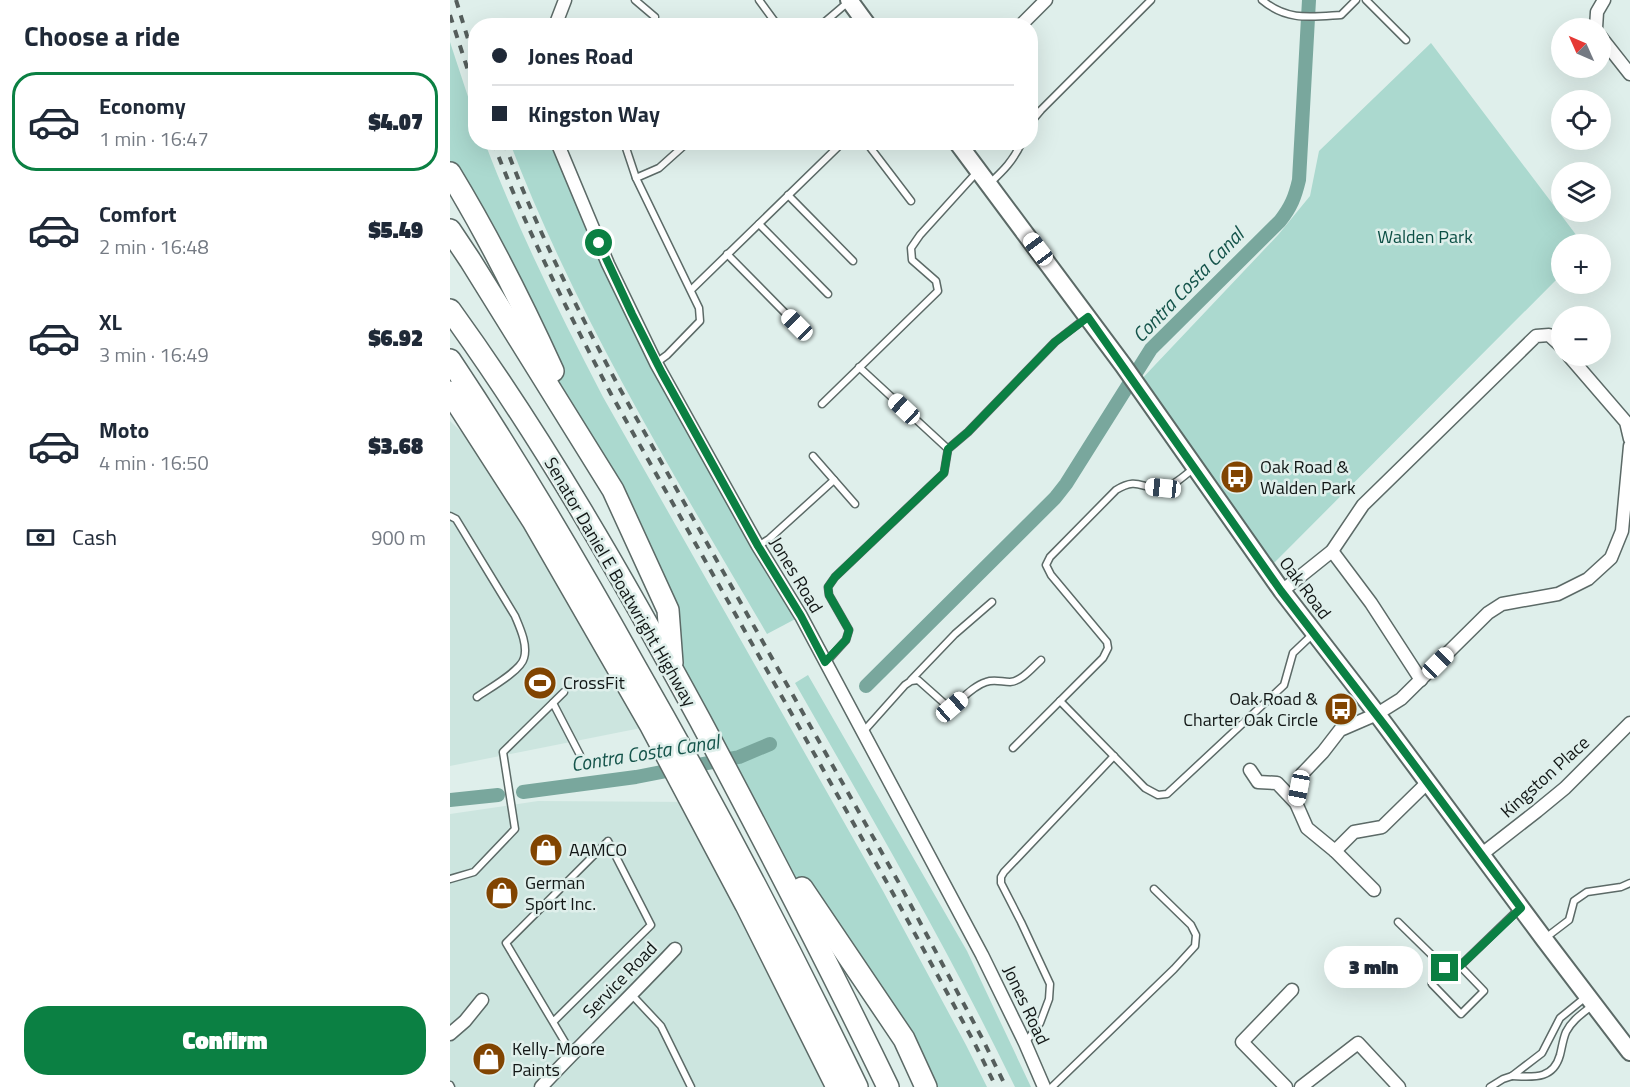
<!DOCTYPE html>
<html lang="en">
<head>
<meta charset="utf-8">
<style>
  body { margin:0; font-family:"Titillium Web",sans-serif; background:#f6f6f7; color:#1f2937; height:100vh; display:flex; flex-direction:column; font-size:22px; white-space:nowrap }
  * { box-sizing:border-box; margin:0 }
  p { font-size:20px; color:#747a83 }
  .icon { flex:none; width:33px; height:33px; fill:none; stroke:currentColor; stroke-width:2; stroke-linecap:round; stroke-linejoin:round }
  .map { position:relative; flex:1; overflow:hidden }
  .sheet { display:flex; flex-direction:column; background:#fff; width:450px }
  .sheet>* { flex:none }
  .banner { position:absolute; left:18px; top:18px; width:570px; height:132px; border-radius:24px; box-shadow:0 6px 24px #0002; display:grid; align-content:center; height:132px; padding:0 24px; background:#fff }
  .needle { width:39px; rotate:315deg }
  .controls { position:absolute; left:1101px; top:18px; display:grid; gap:12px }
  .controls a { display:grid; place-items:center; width:60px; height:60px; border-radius:50%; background:#fff; box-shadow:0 6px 24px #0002; font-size:30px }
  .end { position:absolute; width:27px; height:27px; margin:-14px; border:8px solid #0b8043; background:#fff; box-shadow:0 0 0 3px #fff }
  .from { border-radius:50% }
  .bubble { position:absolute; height:42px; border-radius:21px; background:#fff; box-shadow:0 6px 24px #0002; font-size:20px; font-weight:800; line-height:42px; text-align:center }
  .car { position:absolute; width:18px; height:36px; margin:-18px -9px; border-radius:8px; box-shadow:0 0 4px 2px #0007; background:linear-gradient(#fff 24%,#345 0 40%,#fff 0 76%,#345 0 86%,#fff 0) }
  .banner b { display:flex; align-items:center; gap:21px; height:57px; font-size:22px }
  .banner b+b { border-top:2px solid #e0e1e3 }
  .banner i { width:15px; height:15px; background:#1f2937 }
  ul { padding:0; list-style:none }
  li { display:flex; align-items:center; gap:18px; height:99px; margin:0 12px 9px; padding:0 12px; border:3px solid transparent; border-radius:24px }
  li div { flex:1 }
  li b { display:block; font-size:22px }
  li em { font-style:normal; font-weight:800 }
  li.active { border-color:#0b8043 }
  li>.icon { width:54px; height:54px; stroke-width:1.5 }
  h2 { padding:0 24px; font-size:27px; line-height:72px }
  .pay { display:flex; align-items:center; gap:15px; height:66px; padding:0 24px; font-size:22px }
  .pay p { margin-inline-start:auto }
  .primary-button { display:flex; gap:12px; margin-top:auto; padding:12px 24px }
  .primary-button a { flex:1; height:69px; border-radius:24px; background:#0b8043; color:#fff; font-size:24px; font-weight:800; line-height:69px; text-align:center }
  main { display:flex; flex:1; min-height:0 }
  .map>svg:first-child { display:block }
</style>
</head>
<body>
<main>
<section class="sheet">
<h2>Choose a ride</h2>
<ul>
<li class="active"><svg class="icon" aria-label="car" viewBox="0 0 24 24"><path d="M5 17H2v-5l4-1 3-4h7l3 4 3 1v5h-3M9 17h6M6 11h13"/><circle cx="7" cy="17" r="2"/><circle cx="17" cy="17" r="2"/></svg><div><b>Economy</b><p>1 min · 16:47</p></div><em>$4.07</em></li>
<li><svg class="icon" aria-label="car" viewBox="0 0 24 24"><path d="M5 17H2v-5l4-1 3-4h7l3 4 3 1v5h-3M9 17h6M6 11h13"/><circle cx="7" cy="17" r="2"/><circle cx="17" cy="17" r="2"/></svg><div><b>Comfort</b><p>2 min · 16:48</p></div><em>$5.49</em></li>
<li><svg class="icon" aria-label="car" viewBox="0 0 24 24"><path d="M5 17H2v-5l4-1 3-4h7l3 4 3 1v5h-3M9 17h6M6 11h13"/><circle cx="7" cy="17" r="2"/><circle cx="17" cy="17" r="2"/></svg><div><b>XL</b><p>3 min · 16:49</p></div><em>$6.92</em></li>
<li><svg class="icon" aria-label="car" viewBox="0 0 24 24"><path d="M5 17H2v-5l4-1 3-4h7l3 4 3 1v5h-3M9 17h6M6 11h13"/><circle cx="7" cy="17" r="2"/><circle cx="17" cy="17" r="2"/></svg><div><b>Moto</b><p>4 min · 16:50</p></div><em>$3.68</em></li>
</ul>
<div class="pay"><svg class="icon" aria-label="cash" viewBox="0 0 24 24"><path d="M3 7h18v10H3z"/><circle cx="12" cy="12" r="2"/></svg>Cash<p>900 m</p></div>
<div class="primary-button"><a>Confirm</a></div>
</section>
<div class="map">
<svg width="1180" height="1087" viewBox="0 0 1180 1087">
  <rect width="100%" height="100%" fill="#dfefeb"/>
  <!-- built -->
  <g fill="#cce5df">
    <polygon points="0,421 53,472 201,726 0,766"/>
    <polygon points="88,801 242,802 387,1087 0,1087 0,814"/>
  </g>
  <!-- green -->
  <g fill="#abd9cf">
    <path d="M0 42 25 118 26 142 35 143C68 230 110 314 153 397L433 891 516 1045 537 1087H476L454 1039 296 806 223 669 218 610 0 172Z"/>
    <polygon points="981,43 1133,244 1112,244 1111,275 817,570 687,384 828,235 860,196 869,151"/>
    <path d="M60 143H107L158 264 351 616 317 634C224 475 126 316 60 143Z"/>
    <path d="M358 675 517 951 581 1087H565C498 949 421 816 345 683Z"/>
  </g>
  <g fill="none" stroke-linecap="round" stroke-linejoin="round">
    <!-- canal -->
    <g stroke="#79a79d" stroke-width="14">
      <path d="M416 686 605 498 616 484 701 349 830 221C841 207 845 197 849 180L859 0"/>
      <polyline points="73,792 186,777 289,757 320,744"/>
      <polyline points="0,800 48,795"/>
    </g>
    <defs>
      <g id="service">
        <polyline points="185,0 205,17"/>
        <polyline points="309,0 328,26"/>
        <path d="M812 0C837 21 860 17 891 15L906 0"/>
        <polyline points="916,0 956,40"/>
        <polyline points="370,26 397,3"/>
        <polyline points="580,123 591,110 701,0"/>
        <polyline points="174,142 186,178"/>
        <polyline points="416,142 461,201"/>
        <path d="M539 184C554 170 563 161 572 142"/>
        <polyline points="338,195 403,261"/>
        <polyline points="309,224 378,294"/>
        <polyline points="277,254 347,325"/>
        <polyline points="241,290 393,142"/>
        <polyline points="206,363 217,355 250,321 249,308 186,178 209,168 238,142"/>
        <polyline points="409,367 498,449"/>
        <polyline points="372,404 488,291 486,281 462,260 461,248 470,235 528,171"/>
        <polyline points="363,456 405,504"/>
        <path d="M0 516 6 519 65 616C70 628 78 645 74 658 71 671 38 689 27 697"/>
        <polyline points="308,546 319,539 384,480"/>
        <polyline points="376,662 396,640 399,630 379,595 378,587 385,577 494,473 498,449 518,432 605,342 636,318"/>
        <polyline points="461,680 505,634 542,602"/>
        <polyline points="610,701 695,788 708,795 717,794 834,685 843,653 863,634"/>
        <polyline points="103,703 130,755"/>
        <path d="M413 732 455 685 461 681 468 680 495 704 502 707C512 699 523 686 536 682 544 679 552 682 560 682 572 681 582 668 591 660"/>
        <path d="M563 748 653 658 658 648 657 642 601 575 596 565 600 557 666 490C689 476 691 490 712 488 723 487 735 475 744 468"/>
        <polyline points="0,879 24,872 65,829 53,752 114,692"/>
        <polyline points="948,922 995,968 982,984 1011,1014 1034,991 1010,966 1070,908"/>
        <polyline points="1094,939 1119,920 1124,901 1137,892 1171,887 1180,883"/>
        <polyline points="182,995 211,1026 241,1087"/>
        <path d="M1137 996 1110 1018 1092 1053 1062 1076C1083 1077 1103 1080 1110 1055 1112 1047 1113 1039 1116 1032 1122 1020 1133 1013 1143 1005"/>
        <polyline points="103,1022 201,925 158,841 56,943 122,1054"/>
        <polyline points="575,1043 590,1023 599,999 600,984 571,922 551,883 551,877 554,872 664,756"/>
        <polyline points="0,1085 1,1087"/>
        <polyline points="602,1087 724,969 745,946 746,935 741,925 704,889"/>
        <polyline points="1040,1087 1053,1079 1062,1076"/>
      </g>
      <g id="minor">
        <polyline points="105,26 115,0"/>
        <polyline points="570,26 596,0"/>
        <polyline points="1146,28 1147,12 1154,0"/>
        <polyline points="1150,36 1180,74"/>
        <polyline points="107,142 158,264 206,363 308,546 351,616 532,955 575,1043 594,1087"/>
        <polyline points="1119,356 1176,422 1180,439"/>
        <polyline points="882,551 921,603 971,680"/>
        <polyline points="832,591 882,551 913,505 1086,336 1099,335 1112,347"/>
        <polyline points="800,770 808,782 827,783 846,803"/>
        <polyline points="978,782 932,827 904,832 885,851 857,828 846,803 852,774 873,752 890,730 927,714 951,699 1038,613 1052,604 1108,594 1138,579 1161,558 1172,531 1180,446"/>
        <polyline points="885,851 924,890"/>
        <polyline points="1032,854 1087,811 1115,788 1180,723"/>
        <polyline points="0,1034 15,1021 32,1000"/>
        <path d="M91 1087C135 1040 181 996 225 949"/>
        <polyline points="836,1087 792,1042 842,990"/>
        <polyline points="851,1087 908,1043 949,1087"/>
      </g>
      <g id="secondary">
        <polyline points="399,0 418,26"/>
        <polyline points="507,142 673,365 832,591 927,714 1094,939 1180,1052"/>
      </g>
      <g id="motorway">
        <path d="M0 173C39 237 72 303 103 371"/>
        <polyline points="0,230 20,260 163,490 218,610 222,663"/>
        <path d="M0 310C94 440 174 580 250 720 315 842 378 963 438 1087"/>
        <path d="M0 360C66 459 127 562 185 666 264 804 338 944 407 1087"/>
        <polyline points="0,392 83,521 201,726 296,905 387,1087"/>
        <polyline points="352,888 454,1039 476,1087"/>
      </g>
    </defs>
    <!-- service casing -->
    <use href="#service" stroke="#5c6a67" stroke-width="9"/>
    <!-- minor casing -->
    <use href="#minor" stroke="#5c6a67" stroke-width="15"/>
    <!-- secondary casing -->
    <use href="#secondary" stroke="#5c6a67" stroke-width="20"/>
    <!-- motorway casing -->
    <use href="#motorway" stroke="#5c6a67" stroke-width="24"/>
    <!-- service -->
    <use href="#service" stroke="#fff" stroke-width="6"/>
    <!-- minor -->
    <use href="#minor" stroke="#fff" stroke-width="12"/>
    <!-- secondary -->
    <use href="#secondary" stroke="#fff" stroke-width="16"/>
    <!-- motorway -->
    <use href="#motorway" stroke="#fff" stroke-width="21"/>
    <!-- rail -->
    <g stroke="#555e5c" stroke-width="4" stroke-dasharray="8 8" stroke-linecap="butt">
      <polyline points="6,0 26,65"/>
      <polyline points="0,15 26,95"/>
      <path d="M43 142C76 229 118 312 161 394L440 888 524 1042 546 1087"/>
      <path d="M54 142C86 228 127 309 170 389L449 883 532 1038 556 1087"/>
    </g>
  </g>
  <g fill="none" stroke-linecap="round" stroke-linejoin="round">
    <!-- route -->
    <polyline stroke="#0b8043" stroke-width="8" points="149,243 182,314 212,373 308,546 351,616 375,662 396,640 399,630 379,595 378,587 385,577 494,473 498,449 518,432 605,342 638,317 831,591 939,731 1071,908 1010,966 995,968"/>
  </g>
  <!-- icons -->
  <defs>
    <symbol id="bus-disc" viewBox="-11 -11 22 22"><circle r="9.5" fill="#814401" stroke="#dfefeb"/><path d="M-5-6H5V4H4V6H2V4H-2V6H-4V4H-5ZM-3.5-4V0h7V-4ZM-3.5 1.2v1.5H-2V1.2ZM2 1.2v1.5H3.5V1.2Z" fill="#fff"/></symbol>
    <symbol id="stadium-disc" viewBox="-11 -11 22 22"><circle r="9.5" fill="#814401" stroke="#dfefeb"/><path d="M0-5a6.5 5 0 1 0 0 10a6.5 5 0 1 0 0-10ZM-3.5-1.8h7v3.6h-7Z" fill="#fff"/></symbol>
    <symbol id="shop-disc" viewBox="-11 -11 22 22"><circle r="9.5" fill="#814401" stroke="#dfefeb"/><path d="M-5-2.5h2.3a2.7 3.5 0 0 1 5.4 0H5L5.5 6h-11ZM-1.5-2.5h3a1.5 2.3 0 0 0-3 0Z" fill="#fff"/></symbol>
  </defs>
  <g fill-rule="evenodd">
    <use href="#bus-disc" x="768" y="458" width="38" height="38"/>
    <use href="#stadium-disc" x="71" y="664" width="38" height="38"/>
    <use href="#bus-disc" x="872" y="690" width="38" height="38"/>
    <use href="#shop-disc" x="77" y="831" width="38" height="38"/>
    <use href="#shop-disc" x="33" y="874" width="38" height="38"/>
    <use href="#shop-disc" x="20" y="1040" width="38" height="38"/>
  </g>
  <g text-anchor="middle" stroke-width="5" stroke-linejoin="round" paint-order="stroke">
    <!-- park labels -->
    <g font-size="18" fill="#0b4e44" stroke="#dfefeb">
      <text x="975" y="243">Walden Park</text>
    </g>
    <!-- poi labels -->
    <g font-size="18" fill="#121716" stroke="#dfefeb" text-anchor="start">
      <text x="810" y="473">Oak Road &amp;<tspan x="810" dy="21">Walden Park</tspan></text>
      <text x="113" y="689">CrossFit</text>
      <text x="868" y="705" text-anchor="end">Oak Road &amp;<tspan x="868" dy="21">Charter Oak Circle</tspan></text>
      <text x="119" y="856">AAMCO</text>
      <text x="75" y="889">German<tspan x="75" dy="21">Sport Inc.</tspan></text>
      <text x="62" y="1055">Kelly-Moore<tspan x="62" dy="21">Paints</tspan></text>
    </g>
    <!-- street labels -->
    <g font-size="18" fill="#121716" stroke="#dfefeb">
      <text transform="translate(346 575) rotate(59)" y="6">Jones Road</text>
      <text transform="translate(170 582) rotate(60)" y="6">Senator Daniel E Boatwright Highway</text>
      <text transform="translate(855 588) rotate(53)" y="6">Oak Road</text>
      <text transform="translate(1095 777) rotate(-42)" y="6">Kingston Place</text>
      <text transform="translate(170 980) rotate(-46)" y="6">Service Road</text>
      <text transform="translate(576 1005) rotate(65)" y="6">Jones Road</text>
    </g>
    <!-- water labels -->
    <g font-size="20" font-style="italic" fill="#15544b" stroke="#dfefeb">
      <text transform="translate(738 285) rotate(-46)" y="7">Contra Costa Canal</text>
      <text transform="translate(195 753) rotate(-9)" y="7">Contra Costa Canal</text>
    </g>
  </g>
</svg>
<div class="controls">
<a><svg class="needle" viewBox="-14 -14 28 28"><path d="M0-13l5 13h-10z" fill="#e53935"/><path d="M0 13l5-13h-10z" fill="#747a83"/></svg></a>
<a><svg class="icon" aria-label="locate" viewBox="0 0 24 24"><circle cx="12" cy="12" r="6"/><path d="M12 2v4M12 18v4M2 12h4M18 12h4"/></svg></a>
<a><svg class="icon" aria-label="layers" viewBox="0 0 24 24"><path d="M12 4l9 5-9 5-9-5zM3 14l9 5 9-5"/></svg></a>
<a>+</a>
<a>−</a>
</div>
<i class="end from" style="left:149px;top:243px"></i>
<i class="end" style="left:995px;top:968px"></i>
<div class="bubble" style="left:874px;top:946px;width:99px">3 min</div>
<i class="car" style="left:588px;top:249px;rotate:323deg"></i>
<i class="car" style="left:347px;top:325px;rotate:315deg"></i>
<i class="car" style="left:454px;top:409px;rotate:313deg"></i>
<i class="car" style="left:713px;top:488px;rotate:276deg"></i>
<i class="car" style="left:988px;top:663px;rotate:45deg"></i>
<i class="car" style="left:502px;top:707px;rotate:49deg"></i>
<i class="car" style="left:849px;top:788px;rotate:191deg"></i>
<div class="banner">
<b><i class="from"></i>Jones Road</b>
<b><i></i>Kingston Way</b>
</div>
</div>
</main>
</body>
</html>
